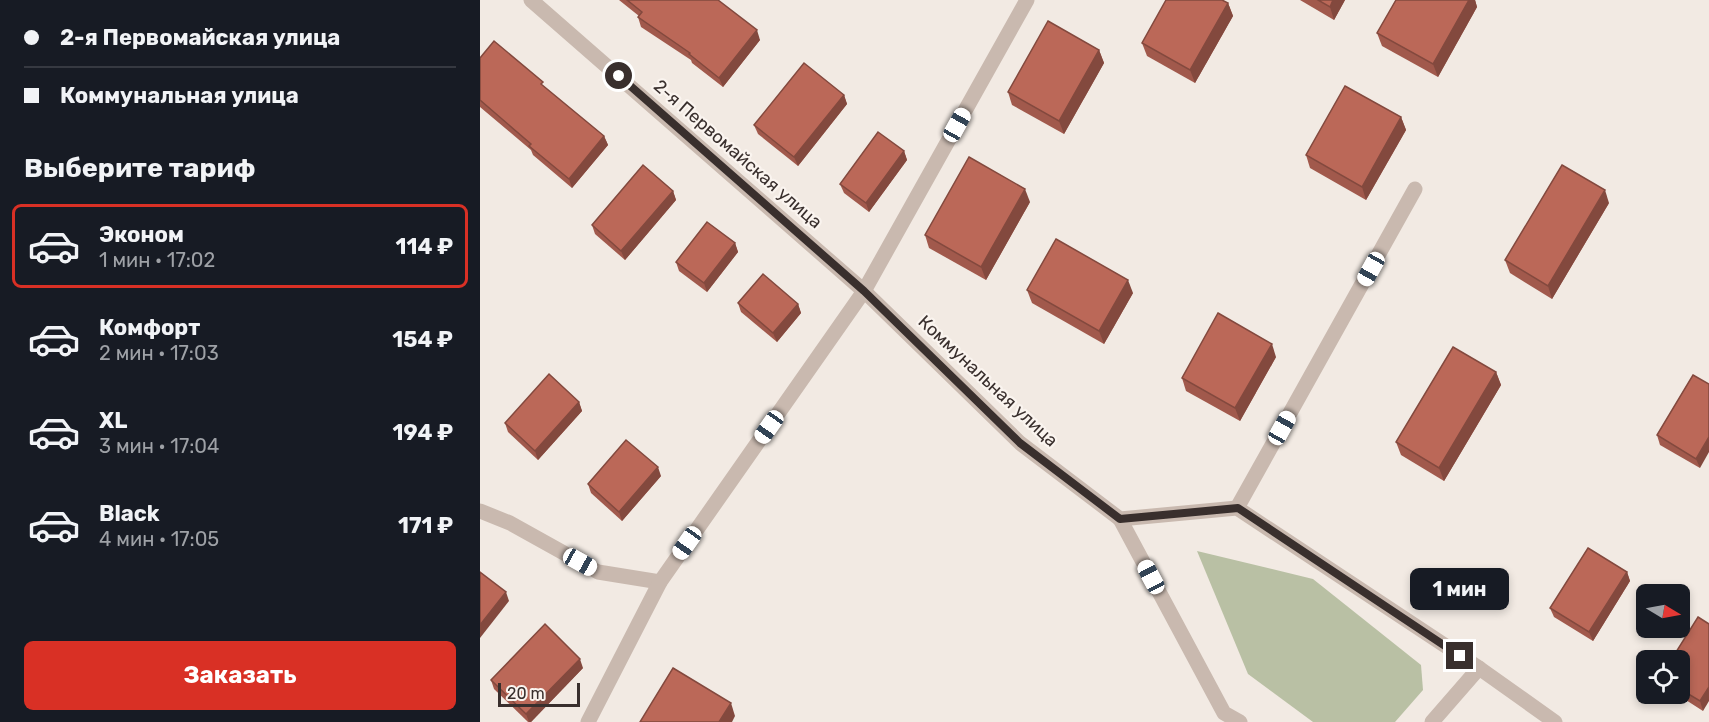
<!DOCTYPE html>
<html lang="ru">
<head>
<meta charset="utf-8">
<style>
  body { margin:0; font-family:Rubik,sans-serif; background:#242831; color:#f1f3f6; height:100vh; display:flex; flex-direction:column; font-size:22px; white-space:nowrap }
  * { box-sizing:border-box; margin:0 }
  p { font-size:20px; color:#9ea1a6 }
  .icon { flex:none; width:33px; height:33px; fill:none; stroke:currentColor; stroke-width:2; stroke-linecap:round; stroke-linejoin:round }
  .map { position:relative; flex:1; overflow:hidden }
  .sheet { display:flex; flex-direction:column; background:#171b24; width:480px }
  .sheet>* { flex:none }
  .guide { display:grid; align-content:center; height:132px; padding:0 24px; background:#171b24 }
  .needle { width:39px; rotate:100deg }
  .controls { position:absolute; left:1156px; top:584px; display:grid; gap:12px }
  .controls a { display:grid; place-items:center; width:54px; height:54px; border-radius:9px; background:#171b24; box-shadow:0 3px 9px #0003; font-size:30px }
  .scale { position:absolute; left:18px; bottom:15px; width:82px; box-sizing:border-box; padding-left:6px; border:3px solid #392f2d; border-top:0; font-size:16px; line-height:21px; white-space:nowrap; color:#392f2d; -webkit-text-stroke:4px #faf4ef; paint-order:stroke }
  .end { position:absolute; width:27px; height:27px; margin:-14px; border:8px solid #392f2d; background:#fff; box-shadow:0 0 0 3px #fff }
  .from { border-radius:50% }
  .bubble { position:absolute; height:42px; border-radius:9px; background:#171b24; box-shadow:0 3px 9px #0003; font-size:20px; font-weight:700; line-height:42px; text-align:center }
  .car { position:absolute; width:18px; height:36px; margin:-18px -9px; border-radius:8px; box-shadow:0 0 4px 2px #0007; background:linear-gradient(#fff 24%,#345 0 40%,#fff 0 76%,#345 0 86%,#fff 0) }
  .guide b { display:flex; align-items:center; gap:21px; height:57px; font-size:22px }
  .guide b+b { border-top:2px solid #363941 }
  .guide i { width:15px; height:15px; background:#f1f3f6 }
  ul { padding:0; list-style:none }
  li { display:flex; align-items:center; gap:18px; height:84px; margin:0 12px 9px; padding:0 12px; border:3px solid transparent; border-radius:9px }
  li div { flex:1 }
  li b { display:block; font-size:22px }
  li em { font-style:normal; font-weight:700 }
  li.active { border-color:#d93025 }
  li>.icon { width:54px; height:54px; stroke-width:1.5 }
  h2 { padding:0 24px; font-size:27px; line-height:72px }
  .action { display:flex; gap:12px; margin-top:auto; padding:12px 24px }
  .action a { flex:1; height:69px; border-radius:9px; background:#d93025; color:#fff; font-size:24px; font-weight:700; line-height:69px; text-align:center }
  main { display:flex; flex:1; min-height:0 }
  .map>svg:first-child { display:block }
</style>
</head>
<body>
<main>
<section class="sheet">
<div class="guide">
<b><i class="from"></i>2-я Первомайская улица</b>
<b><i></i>Коммунальная улица</b>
</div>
<h2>Выберите тариф</h2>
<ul>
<li class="active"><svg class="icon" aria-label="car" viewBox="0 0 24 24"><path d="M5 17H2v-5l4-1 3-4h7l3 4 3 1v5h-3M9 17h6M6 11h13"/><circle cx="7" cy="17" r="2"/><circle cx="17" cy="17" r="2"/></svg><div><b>Эконом</b><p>1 мин · 17:02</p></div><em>114 ₽</em></li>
<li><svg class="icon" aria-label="car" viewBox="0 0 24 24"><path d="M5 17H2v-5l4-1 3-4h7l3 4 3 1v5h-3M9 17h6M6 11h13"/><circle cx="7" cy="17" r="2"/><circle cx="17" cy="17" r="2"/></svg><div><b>Комфорт</b><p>2 мин · 17:03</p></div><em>154 ₽</em></li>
<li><svg class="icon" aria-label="car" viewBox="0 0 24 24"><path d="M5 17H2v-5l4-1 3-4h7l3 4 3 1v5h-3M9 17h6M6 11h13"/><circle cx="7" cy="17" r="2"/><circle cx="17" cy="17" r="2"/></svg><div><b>XL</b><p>3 мин · 17:04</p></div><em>194 ₽</em></li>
<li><svg class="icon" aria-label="car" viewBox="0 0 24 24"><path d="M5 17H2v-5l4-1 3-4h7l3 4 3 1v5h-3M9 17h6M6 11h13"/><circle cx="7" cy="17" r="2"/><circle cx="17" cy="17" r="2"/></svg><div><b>Black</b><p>4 мин · 17:05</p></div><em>171 ₽</em></li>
</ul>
<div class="action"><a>Заказать</a></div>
</section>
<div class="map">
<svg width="1229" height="722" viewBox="0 0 1229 722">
  <rect width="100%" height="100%" fill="#f2eae3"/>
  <!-- green -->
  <polygon fill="#b9c0a4" points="717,551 833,579 941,665 943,690 915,722 833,722 768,674"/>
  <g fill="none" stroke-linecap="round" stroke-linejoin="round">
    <!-- minor -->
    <g stroke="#c9b9af" stroke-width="15">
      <polyline points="51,0 384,291 540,443 640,519 757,508 999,668 1075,722"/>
      <polyline points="757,508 935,189"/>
      <polyline points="0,511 30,523 118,572 180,582"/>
      <polyline points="640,519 744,713 760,722"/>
      <polyline points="108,722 180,582 384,291 547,0"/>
      <polyline points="952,722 999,668"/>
    </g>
  </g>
  <!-- wall -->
  <g fill="#a1594c">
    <polygon points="139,0 238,0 280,40 243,87 212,63 211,60 161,27 158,17 159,16"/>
    <polygon points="820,0 865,0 854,20"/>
    <polygon points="916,0 995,0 997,7 958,77 902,46 897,33"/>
    <polygon points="748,3 753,16 715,83 667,56 662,43"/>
    <polygon points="619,50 624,63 584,134 532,105 528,92"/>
    <polygon points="0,58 64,87 124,136 128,145 92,188 53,155 51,150 0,107"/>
    <polygon points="364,95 367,104 318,166 278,134 274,125"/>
    <polygon points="921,117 926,130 886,200 830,168 826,155"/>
    <polygon points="424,151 427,160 389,212 364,193 360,184"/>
    <polygon points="193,191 196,200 145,260 115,234 112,225"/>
    <polygon points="550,202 506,280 449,248 445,235"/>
    <polygon points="1129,203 1072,299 1030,273 1025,260"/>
    <polygon points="255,243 258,252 227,292 199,271 196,262"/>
    <polygon points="547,290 653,293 624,344 552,303"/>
    <polygon points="258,303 318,304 321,313 297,342 261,312"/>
    <polygon points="796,357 760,421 706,391 702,378"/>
    <polygon points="1016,372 1021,385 964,481 921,455 916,442"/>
    <polygon points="1213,375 1220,468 1180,445 1177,435"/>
    <polygon points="99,402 102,411 58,460 28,432 25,423"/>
    <polygon points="181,476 142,521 111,493 108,484"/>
    <polygon points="1147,572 1150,581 1113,641 1074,617 1070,608"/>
    <polygon points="1218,617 1223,711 1195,693 1200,693 1200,660"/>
    <polygon points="103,668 51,722 48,722 14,689 11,680"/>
  </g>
  <!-- shaded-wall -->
  <g fill="#83493e">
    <polygon points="853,0 865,0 854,20 850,7"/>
    <polygon points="989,0 995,0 997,7 958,77 953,64"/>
    <polygon points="748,3 753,16 715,83 710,70"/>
    <polygon points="277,30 280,40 243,87 239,78"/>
    <polygon points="619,50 624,63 584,134 579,121"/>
    <polygon points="364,95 367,104 318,166 314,157"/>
    <polygon points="921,117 926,130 886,200 882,187"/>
    <polygon points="124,136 128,145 92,188 89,179"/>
    <polygon points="424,151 427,160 389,212 386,203"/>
    <polygon points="545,189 550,202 506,280 501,267"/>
    <polygon points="1125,190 1129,203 1072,299 1068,286"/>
    <polygon points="193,191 196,200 145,260 141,251"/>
    <polygon points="255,243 258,252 227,292 224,283"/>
    <polygon points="648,280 653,293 624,344 619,331"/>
    <polygon points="318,304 321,313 297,342 293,333"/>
    <polygon points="792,344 796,357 760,421 755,408"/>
    <polygon points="1016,372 1021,385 964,481 959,468"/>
    <polygon points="99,402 102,411 58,460 55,451"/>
    <polygon points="1229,437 1229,452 1220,468 1216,459"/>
    <polygon points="178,467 181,476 142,521 139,512"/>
    <polygon points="1147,572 1150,581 1113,641 1109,632"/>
    <polygon points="26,592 29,601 0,638 0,625"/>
    <polygon points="100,659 103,668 51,722 49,722 46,714"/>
    <polygon points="1229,687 1229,701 1223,711 1220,701"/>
    <polygon points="251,703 255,716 252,722 239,722"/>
  </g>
  <!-- building -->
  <g fill="#bb6858" stroke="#83493e" stroke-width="1.5">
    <polygon points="147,0 238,0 277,30 239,78 209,54 210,53 158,17 162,12"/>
    <polygon points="686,0 742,0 748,3 710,70 662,43"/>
    <polygon points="838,0 853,0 850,7"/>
    <polygon points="916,0 989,0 953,64 897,33"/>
    <polygon points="568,21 619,50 579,121 528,92"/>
    <polygon points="14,41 63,82 61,84 124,136 89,179 49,146 51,144 0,100 0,58"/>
    <polygon points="324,63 364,95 314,157 274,125"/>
    <polygon points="865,86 921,117 882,187 826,155"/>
    <polygon points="398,132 424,151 386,203 360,184"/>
    <polygon points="489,157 545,189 501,267 445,235"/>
    <polygon points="163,165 193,191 141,251 112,225"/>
    <polygon points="1082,165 1125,190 1068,286 1025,260"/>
    <polygon points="227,222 255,243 224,283 196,262"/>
    <polygon points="576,239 648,280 619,331 547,290"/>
    <polygon points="283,274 318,304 293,333 258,303"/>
    <polygon points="738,313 792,344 755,408 702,378"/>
    <polygon points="973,347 1016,372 959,468 916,442"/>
    <polygon points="69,374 99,402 55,451 25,423"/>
    <polygon points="1213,375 1229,384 1229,437 1216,459 1177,435"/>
    <polygon points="146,440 178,467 139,512 108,484"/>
    <polygon points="1108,548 1147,572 1109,632 1070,608"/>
    <polygon points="0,572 26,592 0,625"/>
    <polygon points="1218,617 1229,624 1229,687 1220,701 1200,689 1200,660 1191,660"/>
    <polygon points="65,624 100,659 46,714 11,680"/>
    <polygon points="193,668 251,703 239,722 160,722"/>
  </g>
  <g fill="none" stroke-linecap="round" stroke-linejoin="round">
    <!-- route -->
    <polyline stroke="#392f2d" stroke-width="8" points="139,76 384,291 540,443 640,519 758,508 980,656"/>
  </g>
  <g text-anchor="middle" stroke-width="4.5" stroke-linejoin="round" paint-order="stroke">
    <!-- street labels -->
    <g font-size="18" fill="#392f2d" stroke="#faf4ef">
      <text transform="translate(258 154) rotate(41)" y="6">2-я Первомайская улица</text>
      <text transform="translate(508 381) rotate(43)" y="6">Коммунальная улица</text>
    </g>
  </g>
</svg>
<div class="controls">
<a><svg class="needle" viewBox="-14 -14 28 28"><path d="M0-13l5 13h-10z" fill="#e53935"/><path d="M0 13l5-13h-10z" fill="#9ea1a6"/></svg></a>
<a><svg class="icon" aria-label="locate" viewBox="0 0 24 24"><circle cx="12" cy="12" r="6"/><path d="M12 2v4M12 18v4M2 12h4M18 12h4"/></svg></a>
</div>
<div class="scale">20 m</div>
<i class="end from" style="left:139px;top:76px"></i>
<i class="end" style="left:980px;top:656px"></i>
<div class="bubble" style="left:930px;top:568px;width:99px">1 мин</div>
<i class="car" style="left:477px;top:125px;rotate:29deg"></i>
<i class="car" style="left:891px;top:269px;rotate:209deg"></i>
<i class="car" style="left:289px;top:427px;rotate:215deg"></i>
<i class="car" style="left:802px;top:428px;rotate:29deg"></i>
<i class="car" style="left:207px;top:543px;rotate:215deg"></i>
<i class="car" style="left:100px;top:562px;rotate:119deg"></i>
<i class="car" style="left:671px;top:577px;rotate:332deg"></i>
</div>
</main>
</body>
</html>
